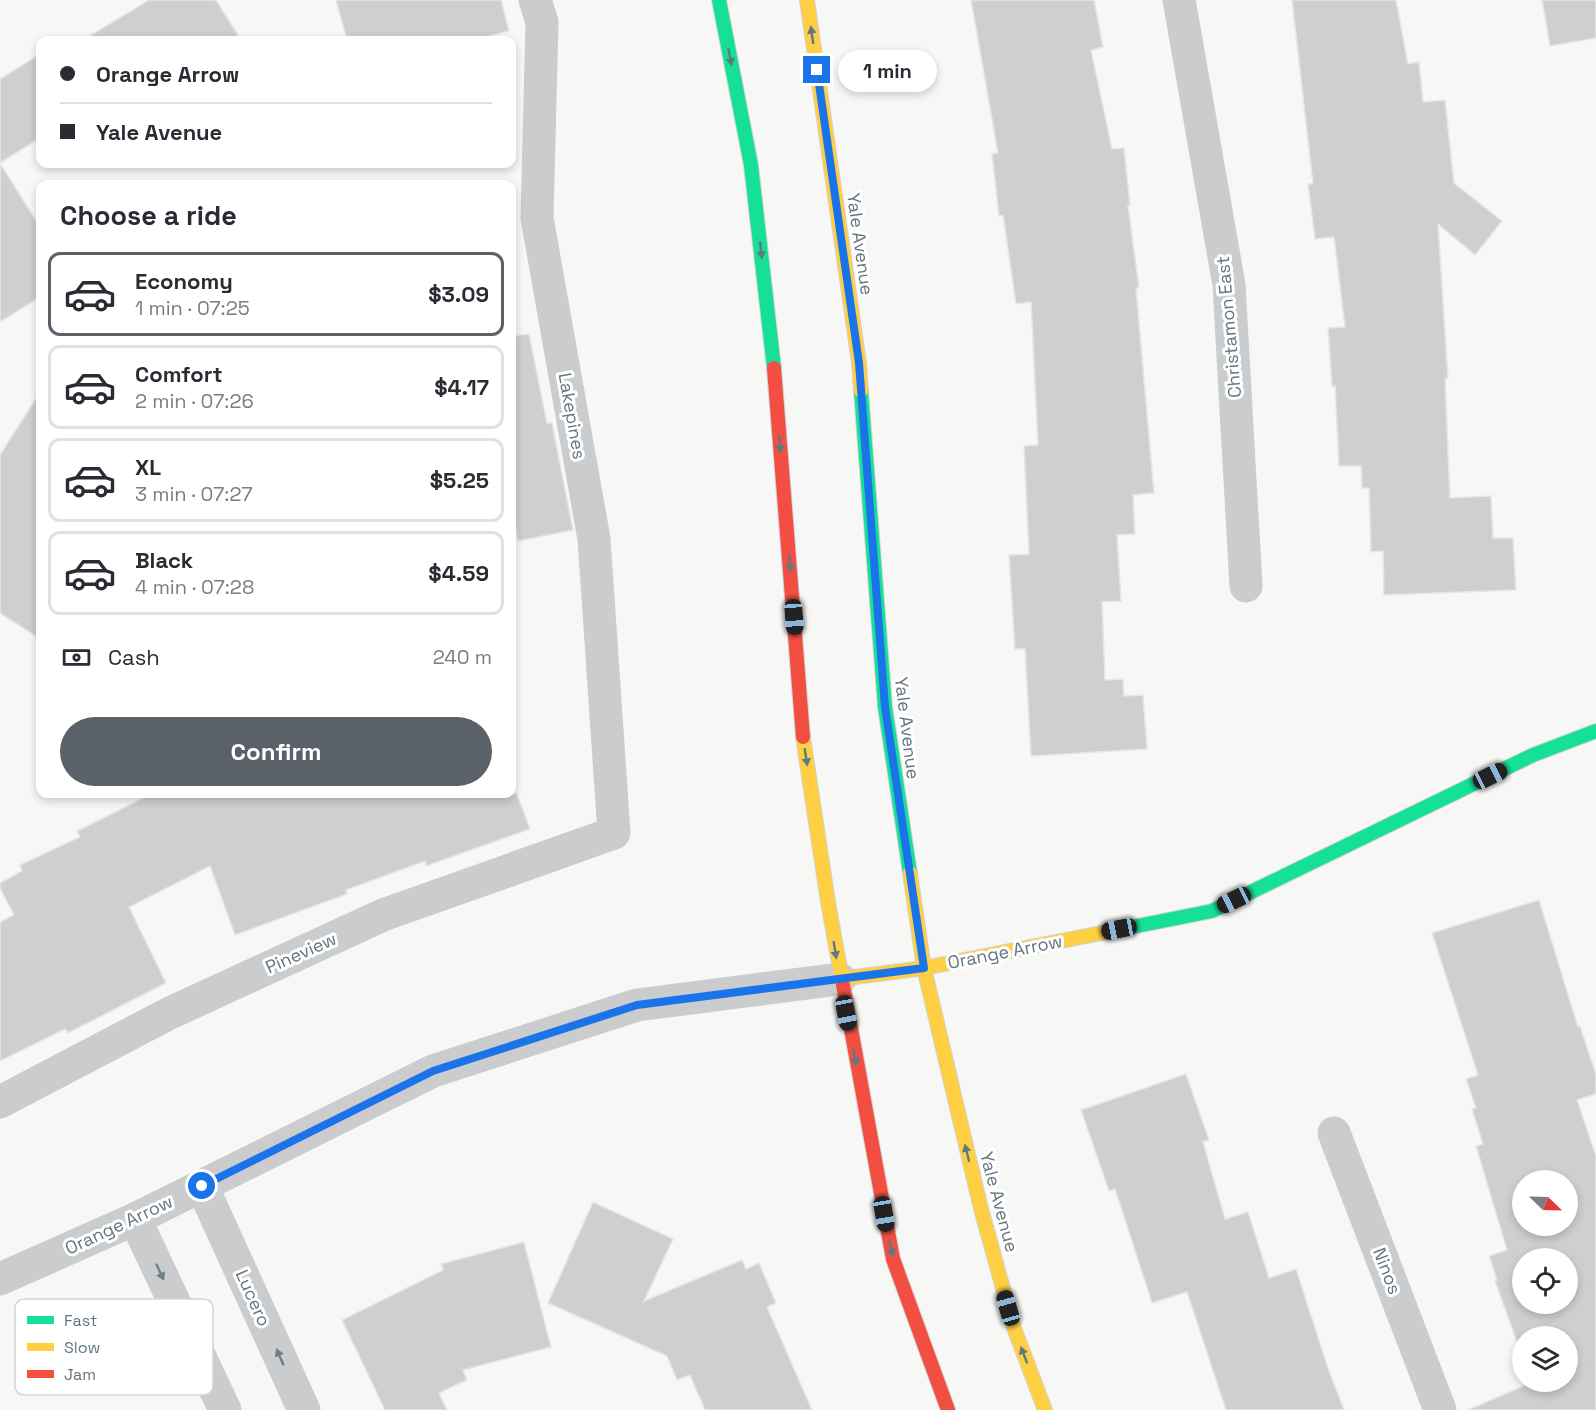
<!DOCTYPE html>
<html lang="en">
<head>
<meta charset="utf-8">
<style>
  body { margin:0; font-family:"Space Grotesk",sans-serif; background:#f7f7f7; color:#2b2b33; height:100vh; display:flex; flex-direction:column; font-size:22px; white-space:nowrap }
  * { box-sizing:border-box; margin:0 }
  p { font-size:20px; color:#7c7c81 }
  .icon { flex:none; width:33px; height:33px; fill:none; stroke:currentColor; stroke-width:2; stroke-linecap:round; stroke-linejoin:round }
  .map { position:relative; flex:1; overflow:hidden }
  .drawer { position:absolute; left:36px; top:180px; width:480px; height:618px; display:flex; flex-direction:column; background:#fff; border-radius:12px; box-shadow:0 3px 9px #0003 }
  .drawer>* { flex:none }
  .top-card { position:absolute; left:36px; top:36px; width:480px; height:132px; border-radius:12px; box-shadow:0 3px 9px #0003; display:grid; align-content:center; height:132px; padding:0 24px; background:#fff }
  .needle { width:39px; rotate:113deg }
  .fabs { position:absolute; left:1512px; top:1170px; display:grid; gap:12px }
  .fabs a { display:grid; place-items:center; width:66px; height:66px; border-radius:50%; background:#fff; box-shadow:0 3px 9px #0003; font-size:30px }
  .end { position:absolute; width:27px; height:27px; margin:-14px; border:8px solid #1a73e8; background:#fff; box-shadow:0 0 0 3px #fff }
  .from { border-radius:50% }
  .bubble { position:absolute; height:42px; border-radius:21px; background:#fff; box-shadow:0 3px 9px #0003; font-size:20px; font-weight:700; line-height:42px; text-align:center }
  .car { position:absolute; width:18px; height:36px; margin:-18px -9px; border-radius:8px; box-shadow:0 0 4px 2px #0007; background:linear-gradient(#222 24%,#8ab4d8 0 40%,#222 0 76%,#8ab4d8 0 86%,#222 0) }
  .top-card b { display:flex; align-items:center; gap:21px; height:57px; font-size:22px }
  .top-card b+b { border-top:2px solid #e1e1e2 }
  .top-card i { width:15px; height:15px; background:#2b2b33 }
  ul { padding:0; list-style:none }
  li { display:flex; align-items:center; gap:18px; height:84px; margin:0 12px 9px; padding:0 12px; border:3px solid #e1e1e2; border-radius:12px }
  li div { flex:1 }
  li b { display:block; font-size:22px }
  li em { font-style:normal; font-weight:700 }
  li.on { border-color:#5b6168 }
  li>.icon { width:54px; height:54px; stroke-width:1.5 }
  h2 { padding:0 24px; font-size:27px; line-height:72px }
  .pay { display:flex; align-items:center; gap:15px; height:66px; padding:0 24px; font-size:22px }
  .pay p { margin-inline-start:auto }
  .primary-button { display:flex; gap:12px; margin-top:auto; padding:12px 24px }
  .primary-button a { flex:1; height:69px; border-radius:36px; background:#5b6168; color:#fff; font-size:24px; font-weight:700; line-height:69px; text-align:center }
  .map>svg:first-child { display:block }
</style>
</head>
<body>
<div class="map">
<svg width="1596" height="1410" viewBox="0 0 1596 1410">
  <rect width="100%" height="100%" fill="#f7f7f6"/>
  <!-- building -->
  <g fill="#cecfd0" stroke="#e6e6e6" stroke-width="1.5" fill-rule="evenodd">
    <polygon points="149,0 216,0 241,40 83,40"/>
    <polygon points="336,0 501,0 509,31 473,40 347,40"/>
    <polygon points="971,0 1094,0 1103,47 1091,50 1112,149 1124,148 1130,205 1128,205 1139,288 1136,288 1154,493 1133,495 1135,534 1117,535 1121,601 1102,602 1105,680 1123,679 1124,696 1143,695 1147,749 1031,756 1025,649 1015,649 1009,555 1029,554 1024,446 1038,445 1031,302 1016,304 1003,215 999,216 992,154 998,153"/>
    <polygon points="1292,0 1396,0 1408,64 1419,62 1423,102 1445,100 1454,183 1502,221 1475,255 1438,224 1448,378 1445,378 1450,498 1491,496 1493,538 1513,538 1516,590 1384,595 1383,551 1371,552 1369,488 1362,488 1361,466 1339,466 1335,386 1332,386 1328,328 1345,327 1334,237 1315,239 1308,184 1313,184"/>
    <polygon points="1542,0 1596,0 1596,38 1550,46"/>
    <polygon points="40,54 40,138 0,163 40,227 40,297 0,322 0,79"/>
    <polygon points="529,334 547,423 552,423 573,530 518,541 512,508 512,336"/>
    <polygon points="40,392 40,639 0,613 0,455"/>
    <polygon points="151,794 517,794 530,829 426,866 425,861 346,890 347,894 235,935 210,866 129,907 166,983 68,1033 65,1029 0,1061 0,922 14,915 0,888 0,883 22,871 20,865 80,837 77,831"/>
    <path d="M1539 900 1578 1027 1580 1026 1596 1074V1094L1577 1100 1596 1156V1410H1468L1533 1382H1568V1336H1522V1356L1495 1281 1497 1280 1489 1256 1507 1250 1476 1146 1483 1144 1472 1109 1476 1108 1466 1079 1478 1075 1432 933ZM1522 1180H1568V1226H1522ZM1522 1258H1568V1304H1522Z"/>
    <polygon points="1186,1074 1209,1140 1203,1142 1225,1219 1248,1212 1269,1278 1296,1269 1327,1365 1344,1410 1226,1410 1187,1292 1152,1303 1115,1189 1109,1191 1081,1110"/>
    <polygon points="593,1202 673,1239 644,1301 742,1260 746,1269 759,1263 776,1303 767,1307 812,1410 705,1410 690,1375 677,1380 667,1356 548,1303"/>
    <polygon points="524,1242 551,1347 463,1370 467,1380 439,1393 447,1410 385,1410 342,1320 443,1270 441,1264"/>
  </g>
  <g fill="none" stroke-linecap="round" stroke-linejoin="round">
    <defs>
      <g id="fast">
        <polyline points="719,0 751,165 774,368"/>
        <polyline points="861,391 885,707 910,873"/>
        <polyline points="1127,928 1212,911 1533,755 1596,731"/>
      </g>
      <g id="slow">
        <polyline points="807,0 859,363 861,391"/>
        <polyline points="803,737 828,902 843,985"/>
        <polyline points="910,873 924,968 981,1209 1014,1328 1045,1410"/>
        <polyline points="840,979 924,968 1127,928"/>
      </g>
      <g id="jam">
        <polyline points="774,368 803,737"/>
        <polyline points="843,985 893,1259 948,1410"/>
      </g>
    </defs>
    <!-- fast casing -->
    <use href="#fast" stroke="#d3d4d5" stroke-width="16"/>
    <!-- slow casing -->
    <use href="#slow" stroke="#d3d4d5" stroke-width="16"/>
    <!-- jam casing -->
    <use href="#jam" stroke="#d3d4d5" stroke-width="16"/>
    <!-- street -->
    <g stroke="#cbcccd" stroke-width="33">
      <polyline points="1179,0 1229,285 1246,586"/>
      <polyline points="0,1102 170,1013 383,915 614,833 594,539 537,218 542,22 535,0"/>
      <polyline points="1334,1133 1440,1410"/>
      <polyline points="202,1186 304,1410"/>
      <polyline points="135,1219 225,1410"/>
      <polyline points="0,1279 135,1219 433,1071 637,1005 840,979"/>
    </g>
    <!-- fast -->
    <use href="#fast" stroke="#16e098" stroke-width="14"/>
    <!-- slow -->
    <use href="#slow" stroke="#ffcf43" stroke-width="14"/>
    <!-- jam -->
    <use href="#jam" stroke="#f24e42" stroke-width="14"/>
  </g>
  <!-- one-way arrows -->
  <defs><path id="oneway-solid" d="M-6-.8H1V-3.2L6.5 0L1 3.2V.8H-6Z" transform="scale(1.5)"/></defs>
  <g fill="#5e7a81">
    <use href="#oneway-solid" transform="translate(812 35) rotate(-98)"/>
    <use href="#oneway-solid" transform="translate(730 57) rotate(79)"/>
    <use href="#oneway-solid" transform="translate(761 250) rotate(84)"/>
    <use href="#oneway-solid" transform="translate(780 444) rotate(85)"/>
    <use href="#oneway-solid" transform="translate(790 563) rotate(86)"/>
    <use href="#oneway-solid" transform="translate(806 757) rotate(81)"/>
    <use href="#oneway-solid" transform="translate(835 950) rotate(81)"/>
    <use href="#oneway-solid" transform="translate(855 1057) rotate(79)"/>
    <use href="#oneway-solid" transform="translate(967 1153) rotate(-104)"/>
    <use href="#oneway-solid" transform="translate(891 1248) rotate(79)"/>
    <use href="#oneway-solid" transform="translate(1024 1355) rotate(-111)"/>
  </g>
  <g fill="#6c7e88">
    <use href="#oneway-solid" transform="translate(160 1272) rotate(65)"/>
    <use href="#oneway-solid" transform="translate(280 1357) rotate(-114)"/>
  </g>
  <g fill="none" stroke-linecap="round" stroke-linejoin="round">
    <!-- route -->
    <polyline stroke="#1a73e8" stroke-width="8" points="202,1186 433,1071 637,1005 924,968 885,707 859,363 817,70"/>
  </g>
  <g text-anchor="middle" stroke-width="6" stroke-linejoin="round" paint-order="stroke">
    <!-- street labels -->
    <g font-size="18" fill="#627580" stroke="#fff">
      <text transform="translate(860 244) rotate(82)" y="6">Yale Avenue</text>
      <text transform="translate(1229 327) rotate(-95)" y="6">Christamon East</text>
      <text transform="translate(572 416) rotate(80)" y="6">Lakepines</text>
      <text transform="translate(907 728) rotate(83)" y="6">Yale Avenue</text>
      <text transform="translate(1005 952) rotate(-11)" y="6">Orange Arrow</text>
      <text transform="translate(301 953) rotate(-24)" y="6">Pineview</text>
      <text transform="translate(999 1202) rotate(75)" y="6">Yale Avenue</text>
      <text transform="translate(119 1225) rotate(-25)" y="6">Orange Arrow</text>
      <text transform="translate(1387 1271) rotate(69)" y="6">Ninos</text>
      <text transform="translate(253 1298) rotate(66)" y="6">Lucero</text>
    </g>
  </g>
  <!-- legend -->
  <rect x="15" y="1299" width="198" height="96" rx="9" fill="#fff" stroke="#d0d6d9" stroke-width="1.5"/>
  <rect x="27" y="1316" width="27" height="8" fill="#16e098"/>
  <rect x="27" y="1343" width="27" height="8" fill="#ffcf43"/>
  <rect x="27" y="1370" width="27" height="8" fill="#f24e42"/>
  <g font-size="16" fill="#627580">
    <text x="64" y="1326">Fast</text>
    <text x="64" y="1353">Slow</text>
    <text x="64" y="1380">Jam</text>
  </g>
</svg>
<div class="fabs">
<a><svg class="needle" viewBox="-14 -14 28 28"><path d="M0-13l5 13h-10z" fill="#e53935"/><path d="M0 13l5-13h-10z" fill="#7c7c81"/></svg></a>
<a><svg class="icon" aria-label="locate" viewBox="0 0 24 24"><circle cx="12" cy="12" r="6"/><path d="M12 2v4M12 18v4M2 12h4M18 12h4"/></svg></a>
<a><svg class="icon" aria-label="layers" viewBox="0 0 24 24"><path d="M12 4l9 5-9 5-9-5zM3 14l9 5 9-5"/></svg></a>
</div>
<i class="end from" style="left:202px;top:1186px"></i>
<i class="end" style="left:817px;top:70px"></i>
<div class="bubble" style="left:838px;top:50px;width:99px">1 min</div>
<i class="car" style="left:794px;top:617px;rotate:176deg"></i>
<i class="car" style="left:1490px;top:776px;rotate:64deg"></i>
<i class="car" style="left:1234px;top:900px;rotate:244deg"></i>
<i class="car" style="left:1119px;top:929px;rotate:259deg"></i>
<i class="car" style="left:846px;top:1013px;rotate:169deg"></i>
<i class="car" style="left:884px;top:1214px;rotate:170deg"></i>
<i class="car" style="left:1008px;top:1308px;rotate:344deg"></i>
<div class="top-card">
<b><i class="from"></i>Orange Arrow</b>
<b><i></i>Yale Avenue</b>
</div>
<section class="drawer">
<h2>Choose a ride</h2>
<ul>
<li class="on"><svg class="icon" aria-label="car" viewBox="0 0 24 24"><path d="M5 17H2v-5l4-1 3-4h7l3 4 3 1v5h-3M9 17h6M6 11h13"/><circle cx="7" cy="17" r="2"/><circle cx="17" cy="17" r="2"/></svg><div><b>Economy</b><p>1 min · 07:25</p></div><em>$3.09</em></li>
<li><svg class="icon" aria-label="car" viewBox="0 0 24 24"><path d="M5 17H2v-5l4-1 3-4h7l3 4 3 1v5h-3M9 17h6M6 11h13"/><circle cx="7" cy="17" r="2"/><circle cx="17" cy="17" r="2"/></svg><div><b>Comfort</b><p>2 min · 07:26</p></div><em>$4.17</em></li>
<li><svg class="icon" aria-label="car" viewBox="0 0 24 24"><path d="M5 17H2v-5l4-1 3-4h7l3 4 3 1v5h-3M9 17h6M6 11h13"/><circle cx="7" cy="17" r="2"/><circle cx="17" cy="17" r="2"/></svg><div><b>XL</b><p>3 min · 07:27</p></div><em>$5.25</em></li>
<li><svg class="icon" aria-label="car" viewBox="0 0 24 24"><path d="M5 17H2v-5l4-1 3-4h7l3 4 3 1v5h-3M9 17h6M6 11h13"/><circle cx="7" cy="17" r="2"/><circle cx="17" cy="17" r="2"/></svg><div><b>Black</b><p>4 min · 07:28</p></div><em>$4.59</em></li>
</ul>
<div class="pay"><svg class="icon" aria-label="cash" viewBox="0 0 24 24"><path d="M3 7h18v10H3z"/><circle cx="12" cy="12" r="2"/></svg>Cash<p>240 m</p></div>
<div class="primary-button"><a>Confirm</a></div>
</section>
</div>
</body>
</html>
